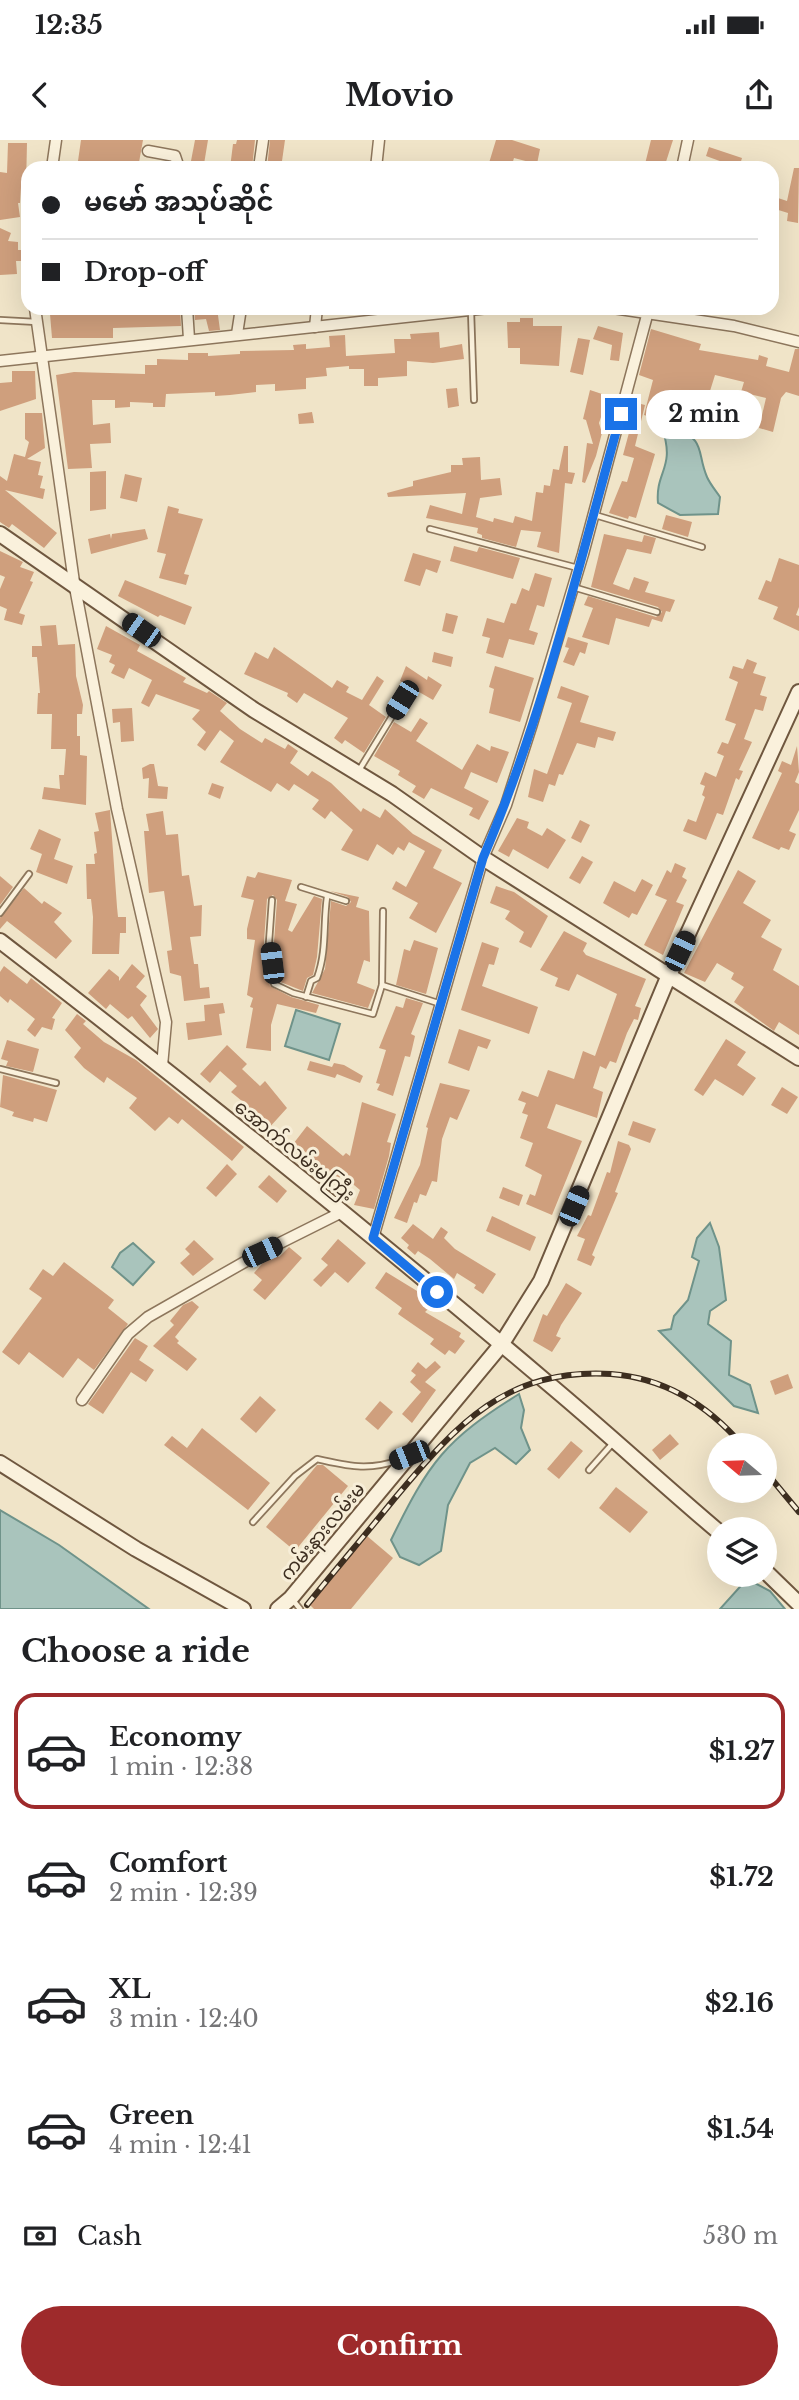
<!DOCTYPE html>
<html lang="en">
<head>
<meta charset="utf-8">
<style>
  body { margin:0; font-family:"Libre Baskerville","Noto Sans Myanmar",serif; background:#f2f2f2; color:#202124; height:100vh; display:flex; flex-direction:column; font-size:26px; white-space:nowrap }
  * { box-sizing:border-box; margin:0 }
  p { font-size:23px; color:#757577 }
  .icon { flex:none; width:38px; height:38px; fill:none; stroke:currentColor; stroke-width:2; stroke-linecap:round; stroke-linejoin:round }
  .map { position:relative; height:1469px; overflow:hidden }
  .drawer { display:flex; flex-direction:column; background:#fff; flex:1 }
  .drawer>* { flex:none }
  .guide { position:absolute; left:21px; top:21px; width:758px; height:154px; border-radius:21px; box-shadow:0 7px 28px #0002; display:grid; align-content:center; height:154px; padding:0 21px; background:#fff }
  .needle { width:46px; rotate:289deg }
  .tools { position:absolute; left:707px; top:1293px; display:grid; gap:14px }
  .tools a { display:grid; place-items:center; width:70px; height:70px; border-radius:50%; background:#fff; box-shadow:0 7px 28px #0002; font-size:35px }
  .end { position:absolute; width:32px; height:32px; margin:-16px; border:9px solid #1a73e8; background:#fff; box-shadow:0 0 0 4px #fff }
  .from { border-radius:50% }
  .bubble { position:absolute; height:49px; border-radius:24px; background:#fff; box-shadow:0 7px 28px #0002; font-size:23px; font-weight:700; line-height:49px; text-align:center }
  .car { position:absolute; width:21px; height:42px; margin:-21px -10px; border-radius:9px; box-shadow:0 0 5px 2px #0007; background:linear-gradient(#222 24%,#8ab4d8 0 40%,#222 0 76%,#8ab4d8 0 86%,#222 0) }
  .guide b { display:flex; align-items:center; gap:24px; height:66px; font-size:26px }
  .guide b+b { border-top:2px solid #e0e0e0 }
  .guide i { width:18px; height:18px; background:#202124 }
  ul { padding:0; list-style:none }
  li { display:flex; align-items:center; gap:21px; height:116px; margin:0 14px 10px; padding:0 7px; border:4px solid transparent; border-radius:21px }
  li div { flex:1 }
  li b { display:block; font-size:26px }
  li em { font-style:normal; font-weight:700 }
  li.on { border-color:#9e2a2b }
  li>.icon { width:63px; height:63px; stroke-width:1.5 }
  h2 { padding:0 21px; font-size:32px; line-height:84px }
  .pay { display:flex; align-items:center; gap:18px; height:77px; padding:0 21px; font-size:26px }
  .pay p { margin-inline-start:auto }
  .action { display:flex; gap:14px; margin-top:auto; padding:14px 21px }
  .action a { flex:1; height:80px; border-radius:42px; background:#9e2a2b; color:#fff; font-size:28px; font-weight:700; line-height:80px; text-align:center }
  .status { display:flex; justify-content:space-between; align-items:center; height:49px; padding:0 35px; background:#fff; direction:ltr }
  .status svg { height:19px; fill:currentColor }
  header { display:flex; justify-content:space-between; align-items:center; height:91px; padding:0 21px; background:#fff; font-size:32px; font-weight:700 }
  .map>svg:first-child { display:block }
</style>
</head>
<body>
<div class="status"><b>12:35</b><svg viewBox="0 0 49 12"><path d="M0 12V9h3v3zM5 12V6h3v6zM10 12V3h3v9zM15 12V0h3v12zM26 1h20v11H26zM47 4h2v5h-2z"/></svg></div>
<header><svg class="icon" aria-label="back" viewBox="0 0 24 24"><path d="M15 5l-7 7 7 7"/></svg>Movio<svg class="icon" aria-label="share" viewBox="0 0 24 24"><path d="M12 15V3M7 8l5-5 5 5M5 13v7h14v-7"/></svg></header>
<div class="map">
<svg width="799" height="1469" viewBox="0 0 799 1469">
  <rect width="100%" height="100%" fill="#f0e4c8"/>
  <!-- water -->
  <g fill="#a9c4bc" stroke="#6f938a" stroke-width="2">
    <path d="M674 287C707 301 696 311 707 337 710 344 716 351 720 357L718 374 680 375 658 363C655 331 676 328 662 288Z"/>
    <polygon points="296,870 340,884 329,920 285,906"/>
    <polygon points="710,1083 719,1107 726,1160 710,1171 708,1184 731,1201 729,1235 750,1245 758,1273 734,1266 659,1191 671,1189 674,1176 688,1160 699,1121 692,1117 697,1098"/>
    <polygon points="133,1103 154,1122 133,1145 112,1127 120,1113"/>
    <path d="M519 1254 524 1270 521 1288 530 1310 516 1324 495 1308 470 1323 448 1365 441 1411 419 1425 400 1417 391 1400C429 1322 445 1300 519 1254Z"/>
    <polygon points="0,1370 59,1405 149,1469 0,1469"/>
    <polygon points="747,1439 770,1451 785,1469 720,1469"/>
  </g>
  <!-- building -->
  <g fill="#cf9f7d">
    <polygon points="81,0 143,0 138,28 77,28"/>
    <polygon points="195,0 208,0 204,24 191,21"/>
    <polygon points="237,0 255,0 252,28 230,28 233,4 236,4"/>
    <polygon points="270,0 285,0 281,28 267,28"/>
    <polygon points="496,0 512,0 540,9 537,24 514,18 511,28 489,23"/>
    <polygon points="651,0 673,0 664,28 644,28"/>
    <polygon points="8,3 27,3 26,47 21,47 20,63 18,63 20,77 0,80 0,32 7,33"/>
    <polygon points="709,7 742,18 739,28 706,16"/>
    <polygon points="794,28 799,28 798,83 787,81 788,73 772,68 772,56 787,61"/>
    <polygon points="0,88 11,93 8,101 18,102 18,110 25,110 25,121 16,121 17,134 0,135"/>
    <polygon points="89,168 180,168 181,186 113,188 113,198 52,198 50,174"/>
    <polygon points="194,168 217,168 220,190 209,191 206,179 195,180"/>
    <polygon points="520,178 533,178 533,186 562,186 559,226 520,224 520,208 508,208 507,182 520,182"/>
    <polygon points="598,186 623,193 619,221 610,220 612,205 593,199"/>
    <polygon points="651,189 701,204 699,210 758,220 759,215 768,218 766,226 789,232 795,209 799,209 799,256 786,252 781,258 773,292 759,288 766,258 741,252 744,242 715,235 705,267 684,260 679,278 656,271 654,278 644,275 653,240 639,235"/>
    <polygon points="439,192 440,208 462,204 464,219 433,223 407,221 407,236 378,238 378,246 364,246 364,229 349,229 349,226 326,228 327,236 306,238 306,249 275,251 275,244 256,245 256,252 230,255 215,256 215,252 166,254 165,267 153,267 153,263 130,262 130,267 115,268 115,260 92,260 93,285 110,283 111,303 90,304 92,328 68,329 56,235 74,232 145,234 145,225 157,225 157,219 188,220 188,213 208,213 208,216 240,214 240,211 294,210 293,205 306,204 306,209 330,207 329,196 345,195 346,216 395,213 394,199 411,199 410,194"/>
    <polygon points="578,198 590,200 583,235 570,232"/>
    <polygon points="12,231 35,231 36,259 0,271 0,243 12,242"/>
    <polygon points="457,248 459,266 448,268 446,249"/>
    <polygon points="590,250 608,256 599,283 602,293 596,316 585,343 582,342 587,303 593,304 586,280 583,279"/>
    <polygon points="637,263 645,265 635,306 655,314 636,378 629,376 628,379 609,373 622,341 627,342 634,318 623,315"/>
    <polygon points="312,272 314,283 299,284 298,274"/>
    <polygon points="25,273 42,273 45,308 27,319 41,322 38,335 43,336 40,348 45,349 43,359 5,350 57,393 44,408 12,384 9,388 0,382 0,336 7,341 14,314 25,317 29,302 25,299"/>
    <polygon points="564,306 568,306 568,332 575,333 572,344 565,343 559,413 537,407 541,392 521,390 516,407 482,398 482,395 477,393 478,388 426,378 430,365 462,374 466,353 388,357 387,353 413,346 413,341 451,332 451,325 463,325 462,318 480,317 481,340 500,338 502,355 480,358 476,377 493,382 494,378 513,383 515,376 532,381 536,352 543,353 544,345 550,346 553,329 559,330"/>
    <polygon points="106,331 106,369 90,371 90,332"/>
    <polygon points="125,334 142,338 137,362 120,358"/>
    <polygon points="168,366 179,369 178,373 203,379 184,434 189,435 186,445 159,438 166,414 157,412"/>
    <polygon points="666,375 692,382 688,397 662,389"/>
    <polygon points="145,389 148,399 91,414 88,399 110,394 111,399 112,394"/>
    <polygon points="604,394 642,402 644,395 656,398 651,414 627,409 613,444 629,450 634,437 649,442 645,452 675,460 670,472 666,471 662,482 652,479 649,487 616,478 609,505 582,497 593,468 584,465 588,456 656,477 662,472 658,467 591,447"/>
    <polygon points="454,406 477,412 479,407 520,418 513,439 450,421"/>
    <polygon points="0,411 23,422 20,427 34,432 30,441 33,442 19,473 25,475 22,485 4,480 7,469 0,466 0,449 5,437 0,435"/>
    <polygon points="413,413 441,421 437,433 426,429 420,446 404,441"/>
    <polygon points="779,418 799,425 799,467 796,475 799,476 799,491 773,479 778,467 758,459 766,440 771,442"/>
    <polygon points="535,433 552,438 544,467 537,465 529,490 538,493 534,505 509,499 503,518 486,513 490,498 482,496 487,478 504,483 511,463 516,464 522,448 529,451"/>
    <polygon points="125,440 192,467 185,485 160,475 158,477 118,456"/>
    <polygon points="446,473 458,476 453,494 442,491"/>
    <polygon points="56,485 58,505 75,504 76,536 83,565 82,574 77,574 77,596 80,596 80,615 87,616 86,665 42,659 44,647 60,649 59,635 64,635 66,609 51,609 52,574 37,574 38,553 40,553 37,517 32,517 32,506 42,506 40,486"/>
    <polygon points="106,486 140,505 137,511 186,538 183,542 207,553 209,551 227,563 220,571 240,589 262,603 265,598 285,609 288,604 298,611 290,623 308,636 312,631 331,643 361,672 363,668 380,678 385,669 413,694 442,710 433,728 462,743 436,793 409,778 418,763 392,749 396,741 406,747 425,711 409,702 404,711 398,707 393,715 377,704 368,721 341,710 353,690 331,671 325,679 312,669 319,660 294,644 289,651 277,643 271,652 220,622 234,601 220,590 205,611 197,605 206,592 192,579 200,570 156,554 149,567 141,563 152,540 129,528 124,539 111,533 115,525 109,522 112,515 97,509"/>
    <polygon points="568,497 588,503 585,514 580,512 574,526 563,522 569,508 565,507"/>
    <polygon points="274,507 332,548 337,540 349,547 346,552 362,560 377,536 384,541 369,565 386,577 364,613 345,600 342,604 334,598 348,578 304,553 297,563 287,556 288,553 244,534 255,512 268,519"/>
    <polygon points="434,512 453,517 451,527 432,522"/>
    <polygon points="747,519 757,523 753,533 766,537 760,555 767,557 763,571 755,569 744,599 752,602 739,630 743,631 739,640 736,638 723,675 717,673 706,700 683,691 688,679 696,682 705,657 702,655 705,646 700,644 705,632 716,637 724,616 717,613 722,602 728,604 736,584 725,580 738,542 729,538 733,526 743,529"/>
    <polygon points="406,526 427,540 428,536 442,545 433,560 400,541"/>
    <polygon points="495,526 534,538 520,582 489,573 494,549 489,547"/>
    <polygon points="561,546 589,556 580,582 616,592 613,601 598,597 595,608 577,603 563,635 559,634 555,646 549,644 543,662 528,657 534,629 547,634 572,563 557,558"/>
    <polygon points="132,568 134,601 121,602 120,582 113,583 112,569"/>
    <polygon points="420,578 428,583 416,601 462,630 477,604 490,611 491,606 509,612 497,643 471,632 464,648 489,661 479,680 469,675 473,668 431,648 424,659 412,652 416,646 398,635 400,631 374,616 394,582 411,592"/>
    <polygon points="797,606 799,632 795,642 799,644 799,670 789,691 796,694 789,710 781,707 779,710 752,698 782,633 778,631 782,621 791,625"/>
    <polygon points="150,624 154,624 158,646 168,647 167,659 148,658 149,638 143,639 142,628"/>
    <polygon points="212,643 224,647 220,659 208,654"/>
    <polygon points="110,670 117,767 118,777 126,777 126,793 120,793 119,814 92,814 93,777 91,759 87,759 86,724 95,724 94,714 97,713 94,692 99,691 95,673"/>
    <polygon points="163,671 166,695 178,694 182,736 189,735 194,766 202,765 201,796 190,797 194,824 198,824 200,848 209,847 210,858 184,861 181,836 170,833 167,811 172,810 164,751 149,753 144,691 149,691 146,674"/>
    <polygon points="517,678 529,682 527,688 542,696 547,688 566,700 548,729 513,709 509,717 498,711"/>
    <polygon points="580,680 590,685 581,703 571,698"/>
    <polygon points="39,689 61,699 54,719 73,726 67,744 36,732 42,714 30,709"/>
    <polygon points="582,716 593,722 580,744 569,738"/>
    <polygon points="675,723 686,728 682,737 687,740 676,762 684,765 663,815 644,805 667,760 655,755 667,730 671,733"/>
    <polygon points="738,730 756,741 743,763 771,780 761,797 782,809 773,830 799,846 799,895 779,882 774,891 734,862 744,847 731,839 734,833 717,823 705,842 684,833"/>
    <polygon points="258,732 292,740 285,761 297,764 288,790 292,792 314,756 322,759 317,817 313,835 307,838 303,851 278,841 274,802 277,760 273,755 267,759 264,802 270,846 291,857 319,865 316,873 277,864 271,885 271,911 246,908 253,868 250,867 253,858 247,855 255,800 247,799 247,789 254,760 241,757 247,736 255,738"/>
    <polygon points="0,736 13,747 0,765"/>
    <polygon points="642,739 653,745 637,775 632,773 629,778 603,763 614,741 635,752"/>
    <polygon points="496,746 514,752 548,776 531,808 519,802 524,792 505,779 510,771 490,763"/>
    <polygon points="24,748 42,764 44,761 62,773 54,782 72,801 56,819 7,781 0,789 0,778"/>
    <polygon points="330,751 359,757 356,767 369,771 370,822 364,820 357,843 375,850 368,868 312,853 325,829 331,761 346,766 351,762 348,757"/>
    <polygon points="564,791 587,803 583,811 586,815 646,839 635,866 641,868 638,880 634,879 627,893 616,923 610,921 606,929 600,926 593,948 603,952 597,978 556,964 547,988 582,1001 552,1075 526,1064 530,1054 535,1056 542,1035 525,1026 533,1003 520,998 528,975 522,973 526,963 518,960 522,951 538,957 548,930 574,939 583,911 595,916 617,854 577,834 569,851 555,846 558,838 540,830"/>
    <polygon points="414,800 438,808 426,854 396,845 404,809 410,811"/>
    <polygon points="482,802 499,808 494,825 489,824 482,846 538,867 529,894 461,870"/>
    <polygon points="132,824 145,836 136,847 147,856 140,865 158,889 150,898 132,876 128,879 110,864 106,869 88,853 109,829 119,837 119,841"/>
    <polygon points="4,826 27,844 31,838 62,863 52,878 55,879 52,890 42,887 35,897 27,890 35,879 10,859 8,863 0,856 0,832"/>
    <polygon points="406,858 423,863 411,894 415,896 412,909 410,917 405,916 393,956 377,950 380,944 376,943 386,910 379,908 396,866 403,868"/>
    <polygon points="223,863 225,873 219,874 222,895 188,900 186,883 205,881 204,865"/>
    <polygon points="77,874 86,881 83,884 104,902 136,920 244,1007 232,1021 182,979 178,984 169,977 155,991 129,968 137,958 107,937 104,943 84,928 74,917 81,908 65,890"/>
    <polygon points="459,889 491,900 487,909 478,906 469,931 448,923"/>
    <polygon points="726,899 746,912 737,925 756,938 743,956 715,939 703,956 694,950"/>
    <polygon points="7,900 39,909 33,932 6,926 8,921 1,919"/>
    <polygon points="227,905 247,924 242,929 260,946 265,941 287,968 268,989 245,969 248,966 231,952 237,946 220,931 210,943 200,934"/>
    <polygon points="310,921 332,927 334,923 344,925 363,936 360,943 337,934 335,938 307,930"/>
    <polygon points="3,935 57,950 47,982 34,978 33,982 12,976 14,972 0,967"/>
    <polygon points="440,943 470,950 457,980 450,977 442,999 437,1042 432,1041 426,1056 420,1054 417,1063 414,1062 407,1083 394,1078 420,1025 428,988 426,987"/>
    <polygon points="782,947 798,957 787,974 771,965"/>
    <polygon points="362,962 396,974 387,1002 391,1003 389,1016 374,1069 354,1065 360,1050 342,1035 338,1039 303,1010 300,1015 290,1008 307,986 343,1016 346,1013 350,1016"/>
    <polygon points="633,981 656,989 650,1003 628,995"/>
    <polygon points="618,1001 629,1005 631,1009 615,1052 618,1053 592,1115 595,1117 591,1126 577,1120 585,1099 577,1096 588,1075 591,1076 607,1032 610,1033"/>
    <polygon points="227,1024 237,1034 216,1057 206,1048"/>
    <polygon points="269,1035 287,1051 277,1063 258,1047"/>
    <polygon points="503,1047 523,1055 519,1066 499,1058"/>
    <polygon points="492,1076 536,1097 530,1111 486,1091"/>
    <polygon points="413,1084 433,1099 441,1087 448,1092 444,1098 455,1109 496,1134 483,1154 474,1148 476,1145 457,1133 454,1139 430,1119 418,1111 415,1115 407,1108 409,1105 401,1098"/>
    <polygon points="338,1099 366,1123 348,1143 335,1132 321,1147 313,1140 328,1125 321,1119"/>
    <polygon points="194,1100 214,1119 193,1136 180,1123 190,1114 185,1109"/>
    <polygon points="289,1107 302,1118 265,1160 253,1150 262,1140 254,1133 267,1118 275,1114 279,1117"/>
    <polygon points="64,1122 114,1160 108,1168 128,1184 94,1230 78,1218 63,1238 29,1212 19,1225 2,1212 42,1158 29,1149 43,1129 53,1136"/>
    <polygon points="386,1132 422,1154 420,1157 431,1166 425,1172 461,1193 459,1197 465,1201 455,1214 449,1210 445,1215 430,1204 434,1199 398,1174 402,1168 375,1148"/>
    <polygon points="566,1143 582,1153 561,1185 556,1196 561,1198 552,1212 533,1201 543,1174 547,1176"/>
    <polygon points="192,1161 199,1167 175,1197 179,1201 177,1203 197,1219 187,1231 153,1206 174,1185 170,1181 183,1165"/>
    <polygon points="135,1198 148,1206 139,1220 154,1230 146,1242 131,1232 103,1274 88,1264"/>
    <polygon points="435,1221 441,1227 425,1242 436,1250 412,1283 402,1274 421,1252 410,1242 416,1235 411,1231 418,1222 426,1229"/>
    <polygon points="788,1234 793,1248 775,1255 770,1241"/>
    <polygon points="260,1256 276,1270 256,1293 240,1279"/>
    <polygon points="380,1261 393,1272 378,1290 365,1279"/>
    <polygon points="202,1288 270,1343 248,1370 164,1305 172,1296 187,1308"/>
    <polygon points="670,1294 679,1304 660,1320 652,1310"/>
    <polygon points="571,1301 583,1311 559,1339 547,1329"/>
    <polygon points="317,1325 323,1325 348,1346 295,1411 266,1387"/>
    <polygon points="616,1347 648,1372 630,1393 599,1368"/>
    <polygon points="367,1396 393,1418 351,1469 314,1469 310,1465"/>
  </g>
  <g fill="none" stroke-linecap="round" stroke-linejoin="round">
    <defs>
      <g id="lane">
        <polyline points="471,171 474,260"/>
        <polyline points="0,180 37,182"/>
        <polyline points="595,375 702,407"/>
        <polyline points="430,389 578,428"/>
        <polyline points="573,447 657,472"/>
        <polyline points="358,632 402,560"/>
        <polyline points="301,747 346,761"/>
        <polyline points="272,760 269,802 274,844 293,853 373,874 382,845 441,864"/>
        <polyline points="0,773 29,734"/>
        <polyline points="382,845 383,771"/>
        <path d="M306 857 311 841 317 838C327 811 323 785 327 757"/>
        <polyline points="0,929 56,943"/>
        <polyline points="589,1330 613,1303"/>
        <path d="M253 1382 295 1336 317 1319C347 1326 369 1331 399 1320"/>
        <polyline points="292,1459 300,1469"/>
      </g>
      <g id="street">
        <polyline points="148,11 175,16 179,28"/>
        <polyline points="52,28 56,0"/>
        <polyline points="259,28 263,0"/>
        <polyline points="376,28 379,0"/>
        <polyline points="682,28 688,0"/>
        <polyline points="35,168 74,442 117,669 166,882 162,926"/>
        <polyline points="187,168 189,199"/>
        <polyline points="613,168 734,186 799,202"/>
        <polyline points="315,187 317,168"/>
        <polyline points="237,194 241,168"/>
        <polyline points="0,221 488,168"/>
        <polyline points="373,1098 483,718 506,665 532,584 583,414 649,168"/>
        <polyline points="82,1260 128,1194 148,1177 262,1112 342,1072"/>
      </g>
      <g id="secondary">
        <polyline points="0,394 254,570 392,654 483,718 799,918"/>
        <path d="M0 801C185 943 366 1089 544 1240 603 1289 660 1342 719 1392"/>
        <polyline points="0,1323 136,1409 243,1469"/>
        <polyline points="765,1431 799,1464"/>
        <polyline points="278,1469 291,1458 501,1205 541,1141 669,835 799,552"/>
      </g>
    </defs>
    <!-- lane casing -->
    <use href="#lane" stroke="#8d765c" stroke-width="8"/>
    <!-- street casing -->
    <use href="#street" stroke="#8d765c" stroke-width="13"/>
    <!-- secondary casing -->
    <use href="#secondary" stroke="#6f573f" stroke-width="18"/>
    <!-- lane -->
    <use href="#lane" stroke="#faf1dc" stroke-width="4.5"/>
    <!-- street -->
    <use href="#street" stroke="#faf1dc" stroke-width="10"/>
    <!-- secondary -->
    <use href="#secondary" stroke="#faf1dc" stroke-width="14"/>
    <defs>
      <g id="rail">
        <polyline points="765,1331 799,1372"/>
        <path d="M307 1465C336 1429 366 1394 395 1358 457 1284 506 1228 611 1234 665 1238 708 1265 743 1306"/>
      </g>
    </defs>
    <!-- rail casing -->
    <use href="#rail" stroke="#3d2e20" stroke-width="6"/>
    <!-- rail -->
    <use href="#rail" stroke="#f7eed8" stroke-width="3.5" stroke-dasharray="10" stroke-linecap="butt"/>
  </g>
  <g fill="none" stroke-linecap="round" stroke-linejoin="round">
    <!-- route -->
    <path stroke="#1a73e8" stroke-width="9" d="M437 1152 373 1098 483 718C543 577 580 421 621 274"/>
  </g>
  <g text-anchor="middle" stroke-width="6" stroke-linejoin="round" paint-order="stroke">
    <!-- street labels -->
    <g font-size="19" fill="#3d2e20" stroke="#f7eed8">
      <text transform="translate(295 1010) rotate(39)" y="7">အောက်လမ်းမကြီး</text>
      <text transform="translate(322 1391) rotate(-50)" y="7">ကမ်းနားလမ်းမ</text>
    </g>
  </g>
</svg>
<div class="tools">
<a><svg class="needle" viewBox="-14 -14 28 28"><path d="M0-13l5 13h-10z" fill="#e53935"/><path d="M0 13l5-13h-10z" fill="#757577"/></svg></a>
<a><svg class="icon" aria-label="layers" viewBox="0 0 24 24"><path d="M12 4l9 5-9 5-9-5zM3 14l9 5 9-5"/></svg></a>
</div>
<i class="end from" style="left:437px;top:1152px"></i>
<i class="end" style="left:621px;top:274px"></i>
<div class="bubble" style="left:646px;top:250px;width:116px">2 min</div>
<i class="car" style="left:141px;top:490px;rotate:305deg"></i>
<i class="car" style="left:402px;top:560px;rotate:212deg"></i>
<i class="car" style="left:680px;top:811px;rotate:25deg"></i>
<i class="car" style="left:272px;top:823px;rotate:353deg"></i>
<i class="car" style="left:574px;top:1066px;rotate:23deg"></i>
<i class="car" style="left:262px;top:1112px;rotate:65deg"></i>
<i class="car" style="left:409px;top:1315px;rotate:248deg"></i>
<div class="guide">
<b><i class="from"></i>မမော် အသုပ်ဆိုင်</b>
<b><i></i>Drop-off</b>
</div>
</div>
<section class="drawer">
<h2>Choose a ride</h2>
<ul>
<li class="on"><svg class="icon" aria-label="car" viewBox="0 0 24 24"><path d="M5 17H2v-5l4-1 3-4h7l3 4 3 1v5h-3M9 17h6M6 11h13"/><circle cx="7" cy="17" r="2"/><circle cx="17" cy="17" r="2"/></svg><div><b>Economy</b><p>1 min · 12:38</p></div><em>$1.27</em></li>
<li><svg class="icon" aria-label="car" viewBox="0 0 24 24"><path d="M5 17H2v-5l4-1 3-4h7l3 4 3 1v5h-3M9 17h6M6 11h13"/><circle cx="7" cy="17" r="2"/><circle cx="17" cy="17" r="2"/></svg><div><b>Comfort</b><p>2 min · 12:39</p></div><em>$1.72</em></li>
<li><svg class="icon" aria-label="car" viewBox="0 0 24 24"><path d="M5 17H2v-5l4-1 3-4h7l3 4 3 1v5h-3M9 17h6M6 11h13"/><circle cx="7" cy="17" r="2"/><circle cx="17" cy="17" r="2"/></svg><div><b>XL</b><p>3 min · 12:40</p></div><em>$2.16</em></li>
<li><svg class="icon" aria-label="car" viewBox="0 0 24 24"><path d="M5 17H2v-5l4-1 3-4h7l3 4 3 1v5h-3M9 17h6M6 11h13"/><circle cx="7" cy="17" r="2"/><circle cx="17" cy="17" r="2"/></svg><div><b>Green</b><p>4 min · 12:41</p></div><em>$1.54</em></li>
</ul>
<div class="pay"><svg class="icon" aria-label="cash" viewBox="0 0 24 24"><path d="M3 7h18v10H3z"/><circle cx="12" cy="12" r="2"/></svg>Cash<p>530 m</p></div>
<div class="action"><a>Confirm</a></div>
</section>
</body>
</html>
